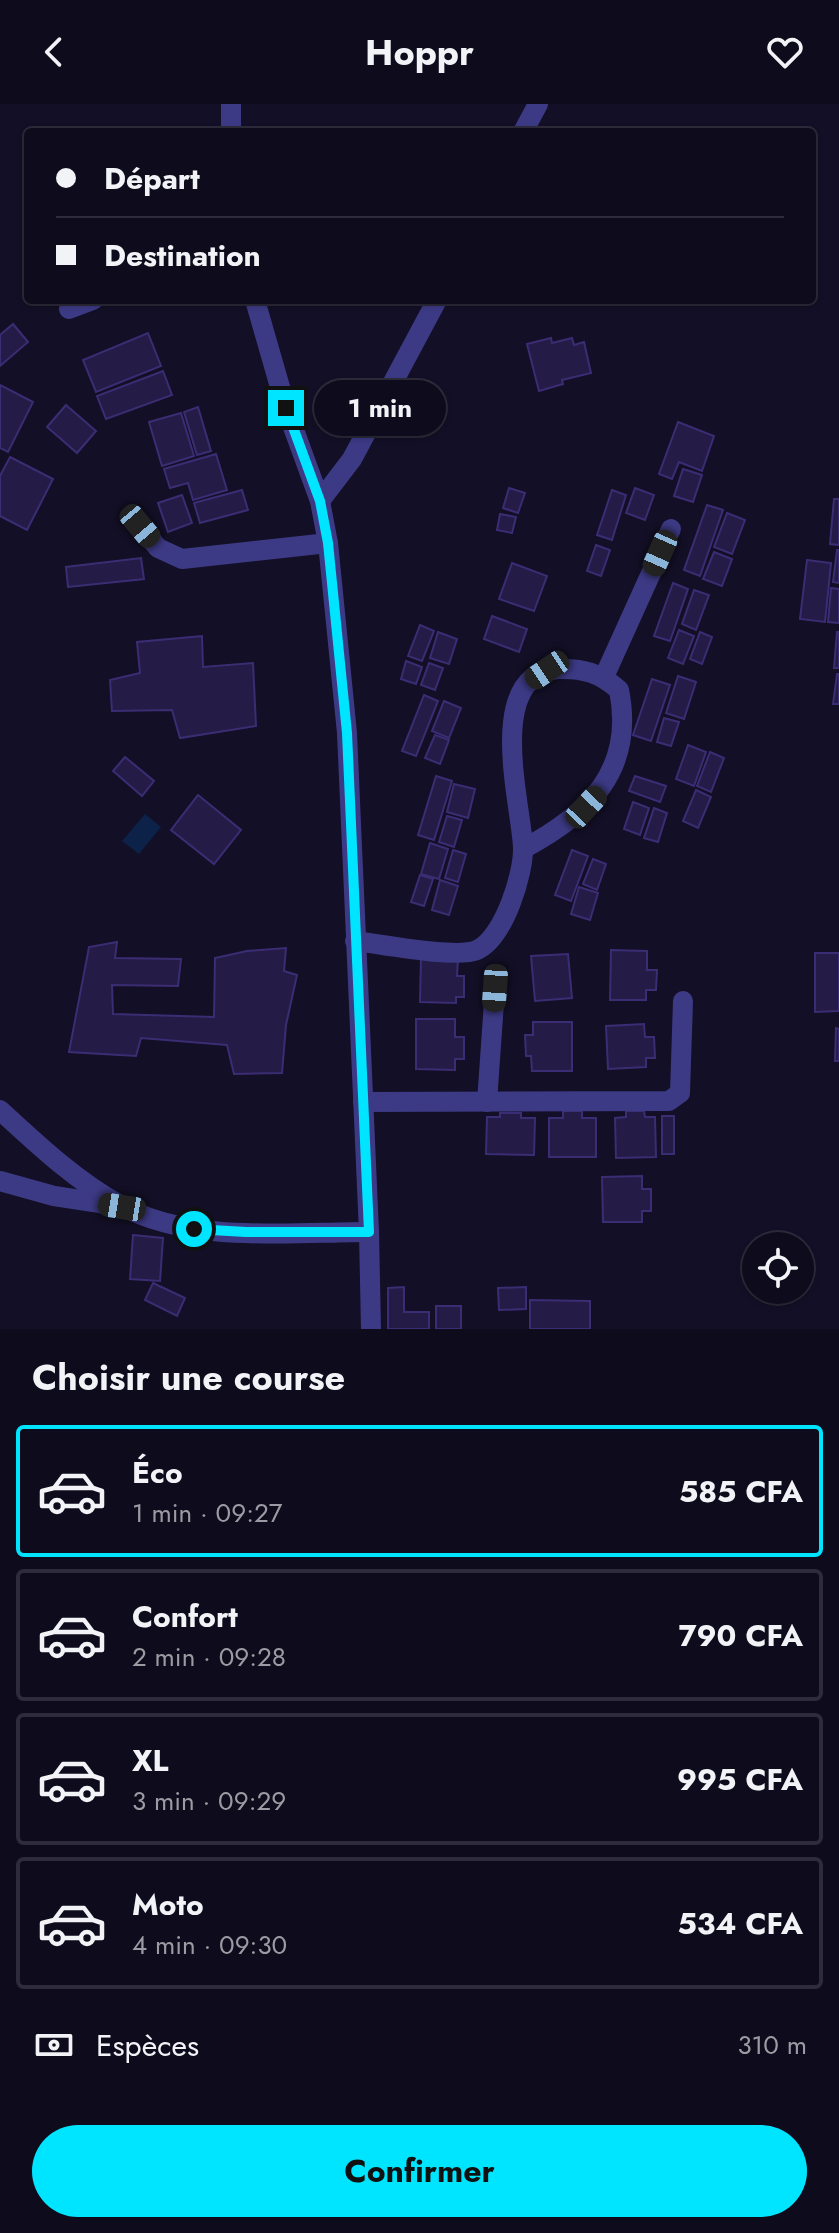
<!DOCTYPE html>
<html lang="fr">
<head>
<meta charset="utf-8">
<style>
  body { margin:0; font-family:Jost,sans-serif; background:#171425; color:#f1f3f6; height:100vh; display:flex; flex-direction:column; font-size:30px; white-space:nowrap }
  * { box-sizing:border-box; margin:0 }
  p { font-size:26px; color:#9b9ba3 }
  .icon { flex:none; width:44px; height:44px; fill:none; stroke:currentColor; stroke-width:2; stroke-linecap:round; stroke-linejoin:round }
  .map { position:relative; height:1225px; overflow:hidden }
  .details { display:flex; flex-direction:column; background:#0e0b1c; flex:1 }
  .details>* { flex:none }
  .top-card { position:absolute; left:24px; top:24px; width:792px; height:176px; border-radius:8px; box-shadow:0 2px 6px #0004,0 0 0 2px #2e2b3b; display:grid; align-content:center; height:176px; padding:0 32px; background:#0e0b1c }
  .fabs { position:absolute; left:742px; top:1128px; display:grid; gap:16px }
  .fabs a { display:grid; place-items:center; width:72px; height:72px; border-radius:50%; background:#0e0b1c; box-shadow:0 2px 6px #0004,0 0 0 2px #2e2b3b; font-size:40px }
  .end { position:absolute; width:36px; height:36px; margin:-18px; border:10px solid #00e5ff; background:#111; box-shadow:0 0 0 4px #111 }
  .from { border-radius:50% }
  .bubble { position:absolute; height:56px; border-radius:28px; background:#0e0b1c; box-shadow:0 2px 6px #0004,0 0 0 2px #2e2b3b; font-size:26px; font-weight:700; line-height:56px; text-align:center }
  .car { position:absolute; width:24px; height:48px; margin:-24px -12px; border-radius:10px; box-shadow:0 0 6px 2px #0007; background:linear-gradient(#222 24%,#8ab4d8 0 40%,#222 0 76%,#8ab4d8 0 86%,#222 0) }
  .top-card b { display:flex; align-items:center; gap:28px; height:76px; font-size:30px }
  .top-card b+b { border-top:2px solid #2e2b3b }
  .top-card i { width:20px; height:20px; background:#f1f3f6 }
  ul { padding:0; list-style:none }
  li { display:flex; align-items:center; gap:24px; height:132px; margin:0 16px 12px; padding:0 16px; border:4px solid #2e2b3b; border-radius:8px }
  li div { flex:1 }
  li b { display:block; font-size:30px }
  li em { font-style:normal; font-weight:700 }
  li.selected { border-color:#00e5ff }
  li>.icon { width:72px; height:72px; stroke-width:1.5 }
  h2 { padding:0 32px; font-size:36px; line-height:96px }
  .pay { display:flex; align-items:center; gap:20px; height:88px; padding:0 32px; font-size:30px }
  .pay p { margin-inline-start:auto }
  .cta { display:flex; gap:16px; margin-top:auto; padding:16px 32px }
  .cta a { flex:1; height:92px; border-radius:48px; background:#00e5ff; color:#111; font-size:32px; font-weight:700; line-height:92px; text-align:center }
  header { display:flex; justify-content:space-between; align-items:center; height:104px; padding:0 32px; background:#0e0b1c; font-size:36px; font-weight:700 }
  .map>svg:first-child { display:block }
</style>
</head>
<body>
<header><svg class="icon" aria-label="back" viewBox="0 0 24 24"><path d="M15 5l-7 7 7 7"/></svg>Hoppr<svg class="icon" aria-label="heart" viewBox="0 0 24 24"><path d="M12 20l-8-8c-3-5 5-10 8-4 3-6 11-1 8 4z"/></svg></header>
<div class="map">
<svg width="839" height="1225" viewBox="0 0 839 1225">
  <rect width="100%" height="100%" fill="#130f26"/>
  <!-- water -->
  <polygon fill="#0c2248" points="145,710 161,723 139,750 122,737"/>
  <!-- building -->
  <g fill="#241b47" stroke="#3b2d73" stroke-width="2">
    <polygon points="13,220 28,238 0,262 0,231"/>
    <polygon points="148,229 161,262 96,288 83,256"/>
    <polygon points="551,234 552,239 572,234 574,241 584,238 591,269 562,276 563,280 539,287 527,240"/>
    <polygon points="163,267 172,291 106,315 97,292"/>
    <polygon points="0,281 33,298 8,348 0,344"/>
    <polygon points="66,301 96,327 77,349 47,323"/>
    <polygon points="198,303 211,347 197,351 184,308"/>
    <polygon points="181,309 194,352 162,362 149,318"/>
    <polygon points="678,318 714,332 702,367 679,358 672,375 659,370"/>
    <polygon points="216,350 227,386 193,396 188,379 170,384 164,365"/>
    <polygon points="10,353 53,375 27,426 0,412 0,372"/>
    <polygon points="683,365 702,371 693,398 674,392"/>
    <polygon points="509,384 525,389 518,409 503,404"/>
    <polygon points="635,384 654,391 645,416 626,409"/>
    <polygon points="242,386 248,406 200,419 194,399"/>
    <polygon points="612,386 626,391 612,436 597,431"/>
    <polygon points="182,391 192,419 168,428 158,399"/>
    <polygon points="834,395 839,395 839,441 830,440"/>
    <polygon points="707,401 723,406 700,472 684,466"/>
    <polygon points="727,409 745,416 732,450 714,443"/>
    <polygon points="500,410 516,413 512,429 497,426"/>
    <polygon points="596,441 610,446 601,472 587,467"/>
    <polygon points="837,446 839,446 839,479 833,478"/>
    <polygon points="714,448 732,455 722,482 703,475"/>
    <polygon points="141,454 144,475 68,483 66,463"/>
    <polygon points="807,456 831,459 825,518 800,515"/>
    <polygon points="512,459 547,472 534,507 499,495"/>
    <polygon points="673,479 688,485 670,537 654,532"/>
    <polygon points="831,484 839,485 839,519 828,518"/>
    <polygon points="694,486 709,491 696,526 682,520"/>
    <polygon points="492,512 527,525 519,548 484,535"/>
    <polygon points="420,521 434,527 422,557 408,552"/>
    <polygon points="679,526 694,532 683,560 668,554"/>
    <polygon points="438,528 457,535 449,560 430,554"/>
    <polygon points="700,528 712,533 702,560 690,555"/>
    <polygon points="837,528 839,528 839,564 834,564"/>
    <polygon points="202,532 203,563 253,559 256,622 180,634 172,606 112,607 110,576 140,569 137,538"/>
    <polygon points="406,557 422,563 416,580 401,575"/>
    <polygon points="429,559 443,564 435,586 421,581"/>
    <polygon points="837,570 839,570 839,600 833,600"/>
    <polygon points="678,572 696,578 684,615 666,609"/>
    <polygon points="652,575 670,581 651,637 633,631"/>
    <polygon points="424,591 438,597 416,652 402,647"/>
    <polygon points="444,597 461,604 449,634 432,627"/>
    <polygon points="664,614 679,618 671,642 657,638"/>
    <polygon points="435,631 449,636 440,660 425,654"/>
    <polygon points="688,641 706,648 694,682 676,675"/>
    <polygon points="710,648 724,654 711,688 697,682"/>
    <polygon points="125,653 154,677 142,692 113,667"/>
    <polygon points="436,672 452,677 434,736 418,731"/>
    <polygon points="635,672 666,682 660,698 629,687"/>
    <polygon points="454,680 475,685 468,714 447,708"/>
    <polygon points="696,686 711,693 698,724 683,717"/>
    <polygon points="198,691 241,726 214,760 171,726"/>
    <polygon points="633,698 649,704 640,731 624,725"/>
    <polygon points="654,704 667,709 658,738 644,734"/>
    <polygon points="447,712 462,716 454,743 439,738"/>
    <polygon points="430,739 448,745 439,775 421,770"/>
    <polygon points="453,746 466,750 458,778 445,774"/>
    <polygon points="572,746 588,752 571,797 555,791"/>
    <polygon points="593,755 606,760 597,786 583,780"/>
    <polygon points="420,771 433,775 424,802 411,798"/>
    <polygon points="440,776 458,782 449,811 432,806"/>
    <polygon points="579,783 598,789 590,816 571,810"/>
    <polygon points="117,838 115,854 181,855 178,882 112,881 113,910 214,913 215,854 247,847 286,844 284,867 297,871 286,921 282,969 234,970 227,941 141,934 136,952 69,948 89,843"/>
    <polygon points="611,846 647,847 647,866 657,866 656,886 646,886 646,896 610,896"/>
    <polygon points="815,849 839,849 839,907 815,908"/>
    <polygon points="568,850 572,894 535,897 531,852"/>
    <polygon points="421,853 458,854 457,872 464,872 464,893 456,893 456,899 420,898"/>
    <polygon points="416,915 455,915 455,933 464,933 464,955 455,955 455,966 416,965"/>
    <polygon points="533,918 572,918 572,967 532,967 531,952 526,952 525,931 533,931"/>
    <polygon points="644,920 645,933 654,933 655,954 646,954 646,963 608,965 606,922"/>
    <polygon points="836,924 839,925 839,957 835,957"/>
    <polygon points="563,1007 582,1007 582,1014 596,1014 596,1053 549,1053 549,1014 563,1014"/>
    <polygon points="626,1007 644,1007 645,1013 655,1013 656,1053 616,1054 615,1014 626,1013"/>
    <polygon points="500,1009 521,1009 521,1014 535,1014 534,1051 486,1050 487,1013 500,1013"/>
    <rect x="662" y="1012" width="12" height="38"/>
    <polygon points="642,1072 642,1085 651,1085 651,1107 642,1107 642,1118 603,1118 602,1073"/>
    <polygon points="133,1131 163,1134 160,1177 130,1175"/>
    <polygon points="153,1179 185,1194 177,1212 145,1196"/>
    <polygon points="404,1183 404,1208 429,1208 429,1225 388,1225 388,1184"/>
    <polygon points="526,1183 526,1205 499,1206 498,1184"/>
    <polygon points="530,1196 590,1197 590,1225 530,1225"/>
    <rect x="436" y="1202" width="25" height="23"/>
  </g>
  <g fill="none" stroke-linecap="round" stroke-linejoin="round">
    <!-- minor -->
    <g stroke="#3d3a85" stroke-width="20">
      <polyline points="231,0 231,28"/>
      <polyline points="523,28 538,0"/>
      <polyline points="255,196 286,304 320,397 328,439 347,629 369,1128 371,1225"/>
      <polyline points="69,205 93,196"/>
      <polyline points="320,397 352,355 437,196"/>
      <polyline points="140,422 158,444 182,455 328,439"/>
      <polyline points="604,573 671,425"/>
      <path d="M355 837C381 840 456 855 477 846 504 834 524 769 523 743 521 699 484 570 558 565 583 564 600 569 619 586 635 666 589 710 523 745"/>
      <polyline points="363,998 669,997 680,989 683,897"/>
      <polyline points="487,998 495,884"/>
      <path d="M0 1006C37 1040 76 1077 120 1101 190 1140 292 1128 369 1128"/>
      <polyline points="0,1077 54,1092 113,1101"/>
    </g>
  </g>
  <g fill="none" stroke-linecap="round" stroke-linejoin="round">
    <!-- route -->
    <polyline stroke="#00e5ff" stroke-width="10" points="194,1125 246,1128 369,1128 347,629 328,439 320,397 286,304"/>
  </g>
</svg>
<div class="fabs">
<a><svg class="icon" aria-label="locate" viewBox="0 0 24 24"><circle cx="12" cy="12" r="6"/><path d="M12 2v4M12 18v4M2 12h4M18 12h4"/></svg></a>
</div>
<i class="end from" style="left:194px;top:1125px"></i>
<i class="end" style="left:286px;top:304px"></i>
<div class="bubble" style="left:314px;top:276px;width:132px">1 min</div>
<i class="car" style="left:140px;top:422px;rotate:140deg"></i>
<i class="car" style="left:660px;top:449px;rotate:204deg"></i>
<i class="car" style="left:547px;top:566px;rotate:236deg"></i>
<i class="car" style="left:586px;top:703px;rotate:43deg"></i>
<i class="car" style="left:495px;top:884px;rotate:184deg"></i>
<i class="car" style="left:122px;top:1103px;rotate:279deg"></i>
<div class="top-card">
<b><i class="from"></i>Départ</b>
<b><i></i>Destination</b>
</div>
</div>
<section class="details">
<h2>Choisir une course</h2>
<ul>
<li class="selected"><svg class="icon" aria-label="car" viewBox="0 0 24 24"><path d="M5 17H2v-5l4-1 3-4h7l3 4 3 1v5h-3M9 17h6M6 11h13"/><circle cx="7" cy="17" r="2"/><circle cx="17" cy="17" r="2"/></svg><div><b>Éco</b><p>1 min · 09:27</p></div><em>585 CFA</em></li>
<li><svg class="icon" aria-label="car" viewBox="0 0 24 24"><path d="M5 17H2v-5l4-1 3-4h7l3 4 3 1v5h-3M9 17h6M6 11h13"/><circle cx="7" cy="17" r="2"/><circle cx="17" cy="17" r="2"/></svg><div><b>Confort</b><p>2 min · 09:28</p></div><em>790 CFA</em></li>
<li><svg class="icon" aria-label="car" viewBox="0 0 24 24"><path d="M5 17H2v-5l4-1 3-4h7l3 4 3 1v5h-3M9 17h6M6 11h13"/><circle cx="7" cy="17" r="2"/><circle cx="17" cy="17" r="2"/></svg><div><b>XL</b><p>3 min · 09:29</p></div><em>995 CFA</em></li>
<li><svg class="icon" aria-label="car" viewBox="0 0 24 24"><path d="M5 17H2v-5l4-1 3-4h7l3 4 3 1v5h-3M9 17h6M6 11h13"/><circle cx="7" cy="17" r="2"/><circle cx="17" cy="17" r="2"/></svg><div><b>Moto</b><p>4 min · 09:30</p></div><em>534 CFA</em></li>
</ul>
<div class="pay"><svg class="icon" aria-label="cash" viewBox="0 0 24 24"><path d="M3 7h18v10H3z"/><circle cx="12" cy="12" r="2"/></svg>Espèces<p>310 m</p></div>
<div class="cta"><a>Confirmer</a></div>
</section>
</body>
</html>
